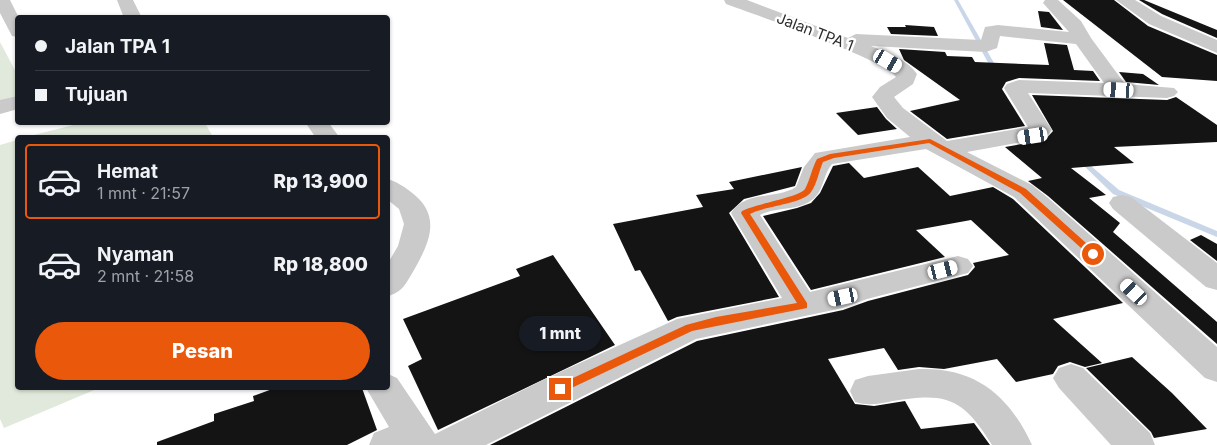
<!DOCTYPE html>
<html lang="id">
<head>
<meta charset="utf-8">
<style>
  body { margin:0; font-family:Inter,sans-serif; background:#20242c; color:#f1f3f6; height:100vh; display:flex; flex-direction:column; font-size:19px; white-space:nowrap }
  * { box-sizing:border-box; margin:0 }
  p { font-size:16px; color:#9ea1a6 }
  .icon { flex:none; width:28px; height:28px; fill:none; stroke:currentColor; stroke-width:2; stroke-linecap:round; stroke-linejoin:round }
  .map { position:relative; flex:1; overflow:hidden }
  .details { position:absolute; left:15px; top:135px; width:375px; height:255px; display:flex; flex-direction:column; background:#171b24; border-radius:5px; box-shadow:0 1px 4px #0004 }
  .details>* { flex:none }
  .top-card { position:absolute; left:15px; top:15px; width:375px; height:110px; border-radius:5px; box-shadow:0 1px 4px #0004; display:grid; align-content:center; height:110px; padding:0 20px; background:#171b24 }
  .end { position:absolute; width:22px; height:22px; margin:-11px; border:6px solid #ea580c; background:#fff; box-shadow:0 0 0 2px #fff }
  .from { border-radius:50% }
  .bubble { position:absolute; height:35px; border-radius:18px; background:#171b24; box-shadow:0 1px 4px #0004; font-size:16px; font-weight:800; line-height:35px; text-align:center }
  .car { position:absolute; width:15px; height:30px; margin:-15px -8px; border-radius:6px; box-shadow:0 0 4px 1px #0007; background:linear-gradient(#fff 24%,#345 0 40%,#fff 0 76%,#345 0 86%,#fff 0) }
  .top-card b { display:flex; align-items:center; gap:18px; height:48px; font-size:19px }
  .top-card b+b { border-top:1px solid #363941 }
  .top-card i { width:12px; height:12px; background:#f1f3f6 }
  ul { padding:9px 0 0; list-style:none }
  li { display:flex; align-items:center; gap:15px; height:75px; margin:0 10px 8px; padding:0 10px; border:2px solid transparent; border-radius:5px }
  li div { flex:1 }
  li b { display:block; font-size:19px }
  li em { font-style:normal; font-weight:800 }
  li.selected { border-color:#ea580c }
  li>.icon { width:45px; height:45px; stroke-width:1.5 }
  .action { display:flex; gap:10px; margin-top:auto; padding:10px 20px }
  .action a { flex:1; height:58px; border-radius:30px; background:#ea580c; color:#fff; font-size:20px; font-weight:800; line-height:58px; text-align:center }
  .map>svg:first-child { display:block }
</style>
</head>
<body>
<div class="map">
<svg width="1217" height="445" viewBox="0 0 1217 445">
  <rect width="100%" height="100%" fill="#fff"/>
  <!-- green -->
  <g fill="#e0e9db">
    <polygon points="0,42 18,76 17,100 0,105"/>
    <polygon points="81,123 205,123 213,137 26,137"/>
    <polygon points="17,140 18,388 99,388 4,428 0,419 0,145"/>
  </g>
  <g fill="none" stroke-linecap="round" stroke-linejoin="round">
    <!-- stream -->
    <g fill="#c9d6e8" fill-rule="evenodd">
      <polygon points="954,0 958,0 998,70 997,71 992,70"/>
      <polygon points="1082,159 1084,160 1119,190 1217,231 1217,237 1113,194 1080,162 1079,161 1080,160"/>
    </g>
  </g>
  <!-- building -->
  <g fill="#141414">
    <polygon points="1063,0 1114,0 1148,26 1217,55 1217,81 1162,77"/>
    <polygon points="1139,0 1144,0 1217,30 1217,38 1162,14"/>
    <polygon points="1038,11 1049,12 1063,30 1041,27"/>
    <polygon points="905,25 934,27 938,36 891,34 887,27 906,27"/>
    <polygon points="1044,43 1067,45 1074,70 1093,71 1100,81 1019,78 1006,82 1002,89 1025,126 947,139 910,111 960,100 904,60 899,49 945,52 947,56 972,57 975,62 1049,65"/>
    <polygon points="1119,72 1143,74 1159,85 1126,82"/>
    <polygon points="1032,95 1167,100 1176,97 1217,125 1217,142 1114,147 1134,163 1071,168 1106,195 1089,198 1120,223 1113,232 1217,322 1217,344 1048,196 1028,181 1042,178 1005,147 1045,140 1053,131"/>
    <polygon points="877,107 886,119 897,129 858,135 836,113"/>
    <polygon points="849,163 864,178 918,167 950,196 993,187 1013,199 1123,303 1053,319 1102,363 1085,367 1070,362 1058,366 1053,374 1016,382 997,359 944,369 919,367 898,370 884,348 828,359 855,404 874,406 905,401 921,429 974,423 990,445 490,445 697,341 843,310 868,301 968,275 975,267 973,263 1009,255 971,220 916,230 945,257 811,290 763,216 797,208 811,203 820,193 833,166"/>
    <polygon points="802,167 795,186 744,199 729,213 779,297 677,317 668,321 640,270 635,271 613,224 703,207 696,195 734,189 729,182"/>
    <polygon points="1201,235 1217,244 1217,261 1190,240"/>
    <polygon points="553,255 615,345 438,430 408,366 422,359 403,319 520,276 516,269"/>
    <polygon points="1132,357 1172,393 1207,429 1154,438 1151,432 1086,368"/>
    <polygon points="275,388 362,388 377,430 347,445 157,445 157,442 214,421 214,414 254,401 253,396"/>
  </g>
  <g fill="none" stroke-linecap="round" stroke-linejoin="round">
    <!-- minor -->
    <g fill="#cacaca" fill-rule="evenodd">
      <polygon points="0,0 10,0 19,18 18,18 18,37 12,36 0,13"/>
      <polygon points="117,0 133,0 142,18 124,18"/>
      <path d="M724 0H747L848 38 856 34 981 40 985 27 998 25 1069 32 1043 3 1045 0H1058L1081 21 1091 38 1125 84 1174 88 1178 92 1174 96 1167 98 1028 93 1052 130 1045 138 967 152 1032 185 1047 197 1217 347V382L1205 378 1014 197 926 149 832 164C824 173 824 187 816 196 803 212 776 206 760 215L810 292 958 256 968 259 973 266 968 273 867 299 843 308 696 339 486 445H369L374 433 389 427 366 388H388V374L397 378 435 434 547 378 677 319 782 298 731 213C746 190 776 200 796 187L804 167 815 153 910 137 887 118 872 97 880 87 896 77C889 61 751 13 726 4ZM1000 36 1076 44 1104 83 1019 80 1007 84 1004 88 1028 127 947 141 903 108 894 97 913 84 917 74C908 60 886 52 871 46L986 52 997 48Z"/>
      <polygon points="1116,0 1135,0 1161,16 1217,40 1217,53 1149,24"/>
      <polygon points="18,96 18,109 0,114 0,100"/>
      <polygon points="305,122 328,122 340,138 316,138"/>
      <path d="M388 179C397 182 403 186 411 192 442 215 430 242 414 270 406 283 403 292 388 296V263L398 246 404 224 399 209 388 200Z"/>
      <polygon points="1122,195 1131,197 1217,263 1217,290 1206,287 1113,209 1109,203 1113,197"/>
      <polygon points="1071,364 1083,368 1150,433 1155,445 1111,445 1059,388 1053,378 1059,368"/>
      <path d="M919 369C975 367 1009 395 1032 445H992C963 398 947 392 893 401 879 404 869 406 855 402L850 391 855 380 868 376Z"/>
    </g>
  </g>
  <!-- route -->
  <path fill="#ea580c" d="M930 139 1026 189 1096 252V256H1090L1020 193 929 143 834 158 823 162C819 171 817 184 811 192 803 204 764 206 750 214L807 303V308L692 331 563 392H556V386L686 325 716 317 797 303 741 213 742 211C755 204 800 197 805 189 810 180 812 168 817 159L830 154Z"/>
  <g text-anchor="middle" stroke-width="5" stroke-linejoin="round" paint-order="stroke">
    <!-- street labels -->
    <g font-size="15" fill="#2d2d2d" stroke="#fff">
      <text transform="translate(815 32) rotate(21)" y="5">Jalan TPA 1</text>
    </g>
  </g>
</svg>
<i class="end from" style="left:1093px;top:254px"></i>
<i class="end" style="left:560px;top:389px"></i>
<div class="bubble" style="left:519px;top:316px;width:82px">1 mnt</div>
<i class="car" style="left:888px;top:61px;rotate:120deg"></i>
<i class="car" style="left:1119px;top:90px;rotate:273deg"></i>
<i class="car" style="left:1033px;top:136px;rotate:261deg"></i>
<i class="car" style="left:943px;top:270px;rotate:76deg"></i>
<i class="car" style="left:1134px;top:292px;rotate:313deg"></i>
<i class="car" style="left:843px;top:297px;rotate:258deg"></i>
<div class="top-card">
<b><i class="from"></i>Jalan TPA 1</b>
<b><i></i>Tujuan</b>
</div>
<section class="details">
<ul>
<li class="selected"><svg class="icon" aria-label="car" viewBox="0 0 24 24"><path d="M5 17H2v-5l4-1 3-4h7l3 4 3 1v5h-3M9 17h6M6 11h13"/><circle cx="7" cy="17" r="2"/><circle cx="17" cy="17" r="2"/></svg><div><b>Hemat</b><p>1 mnt · 21:57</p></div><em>Rp 13,900</em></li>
<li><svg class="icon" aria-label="car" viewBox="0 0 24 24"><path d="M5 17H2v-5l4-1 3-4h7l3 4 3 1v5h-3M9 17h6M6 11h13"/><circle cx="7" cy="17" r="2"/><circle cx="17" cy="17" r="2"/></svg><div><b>Nyaman</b><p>2 mnt · 21:58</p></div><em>Rp 18,800</em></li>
</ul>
<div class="action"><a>Pesan</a></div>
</section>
</div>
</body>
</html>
